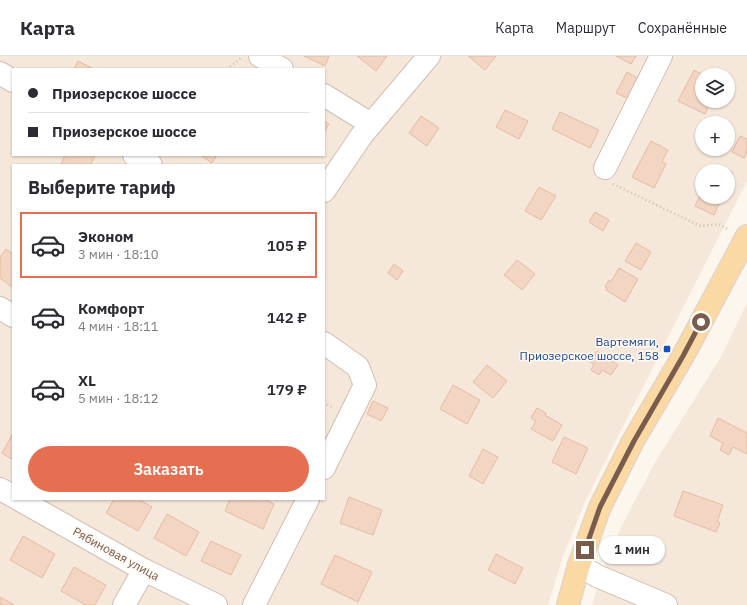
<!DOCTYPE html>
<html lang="ru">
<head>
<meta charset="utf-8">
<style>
  body { margin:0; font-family:"IBM Plex Sans",sans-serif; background:#f2f2f3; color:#2b2b33; height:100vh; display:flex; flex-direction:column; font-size:15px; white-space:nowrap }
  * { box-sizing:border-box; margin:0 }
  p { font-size:13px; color:#7c7c81 }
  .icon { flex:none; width:22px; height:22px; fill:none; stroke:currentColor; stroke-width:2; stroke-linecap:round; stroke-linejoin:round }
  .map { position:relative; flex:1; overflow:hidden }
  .drawer { position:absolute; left:12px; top:108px; width:313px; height:336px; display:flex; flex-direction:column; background:#fff; border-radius:0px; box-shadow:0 1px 3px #0004 }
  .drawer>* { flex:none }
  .hud { position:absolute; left:12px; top:12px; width:313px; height:88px; border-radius:0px; box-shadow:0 1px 3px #0004; display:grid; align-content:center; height:88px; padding:0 16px; background:#fff }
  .tools { position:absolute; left:695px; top:12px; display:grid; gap:8px }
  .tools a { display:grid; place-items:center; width:40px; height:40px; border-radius:50%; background:#fff; box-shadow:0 1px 3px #0004; font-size:20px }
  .end { position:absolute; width:18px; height:18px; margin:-9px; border:5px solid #7a5c4d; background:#fff; box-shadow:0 0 0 2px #fff }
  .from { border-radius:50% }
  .bubble { position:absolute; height:28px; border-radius:14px; background:#fff; box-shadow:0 1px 3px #0004; font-size:13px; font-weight:600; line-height:28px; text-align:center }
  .hud b { display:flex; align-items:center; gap:14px; height:38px; font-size:15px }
  .hud b+b { border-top:1px solid #e1e1e2 }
  .hud i { width:10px; height:10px; background:#2b2b33 }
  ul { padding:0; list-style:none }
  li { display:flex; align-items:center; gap:12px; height:66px; margin:0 8px 6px; padding:0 8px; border:2px solid transparent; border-radius:0px }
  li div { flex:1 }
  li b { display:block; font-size:15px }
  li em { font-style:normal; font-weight:600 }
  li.on { border-color:#e76f51 }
  li>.icon { width:36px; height:36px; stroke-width:1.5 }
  h2 { padding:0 16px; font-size:18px; line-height:48px }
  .button { display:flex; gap:8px; margin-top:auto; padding:8px 16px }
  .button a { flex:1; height:46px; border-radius:24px; background:#e76f51; color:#fff; font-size:16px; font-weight:600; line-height:46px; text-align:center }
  header { display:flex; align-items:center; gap:24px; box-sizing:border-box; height:56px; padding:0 20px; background:#fff; border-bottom:1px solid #e1e1e2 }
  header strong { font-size:19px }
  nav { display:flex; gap:22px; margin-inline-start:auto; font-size:14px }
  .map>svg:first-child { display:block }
</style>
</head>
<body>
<header>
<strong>Карта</strong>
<nav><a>Карта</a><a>Маршрут</a><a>Сохранённые</a></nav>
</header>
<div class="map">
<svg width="747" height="549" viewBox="0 0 747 549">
  <rect width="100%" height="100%" fill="#fdf6ec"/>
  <!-- residential -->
  <g fill="#f5e8da" fill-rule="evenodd">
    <path d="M0 0H747V125L585 446 562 503 548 549H0ZM13 13H324V99H13ZM702 19H728V45H702ZM702 67H728V93H702ZM13 109H324V443H13ZM702 115H728V141H702Z"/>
    <polygon points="747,247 747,549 592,549 602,517 621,471 657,403 721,301"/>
  </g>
  <!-- building -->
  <g fill="#f3d5c3" stroke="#e6bba3">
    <polygon points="304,0 329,0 325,10"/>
    <polygon points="357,0 387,0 376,15"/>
    <polygon points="468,0 496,0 485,14"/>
    <polygon points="616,0 636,0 631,8"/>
    <polygon points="78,5 94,13 74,13"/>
    <polygon points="694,14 703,19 702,19 702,45 711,45 705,58 678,45"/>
    <polygon points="627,16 641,24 631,44 616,37"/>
    <polygon points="505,54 528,65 519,83 496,71"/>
    <polygon points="560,56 599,74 590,92 552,73"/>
    <polygon points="421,60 439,72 427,90 409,77"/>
    <polygon points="324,65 329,68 324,76"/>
    <polygon points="740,80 747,83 747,95 744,102 732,96"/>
    <polygon points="651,85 668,94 662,106 666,108 654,132 632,121"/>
    <polygon points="65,99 94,99 95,100 90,109 63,109 61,108"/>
    <polygon points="200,99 217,99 212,107"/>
    <polygon points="715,108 733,117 728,128 728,115 712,115"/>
    <polygon points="539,131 556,140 541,164 525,155"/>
    <polygon points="702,136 702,141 722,141 714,159 695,150"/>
    <polygon points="595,156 609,164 603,175 589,166"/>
    <polygon points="636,187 651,196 641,214 625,205"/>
    <polygon points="6,193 13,198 13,232 0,222 0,201"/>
    <polygon points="517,204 535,218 522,234 504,219"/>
    <polygon points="394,208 403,215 397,224 388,217"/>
    <polygon points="619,212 638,223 625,246 606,234 607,232 605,231 609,224 611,226"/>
    <polygon points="597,295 618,309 611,319 602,314 599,319 591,314 594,308 590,306"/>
    <polygon points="487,309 507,325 493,342 473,326"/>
    <polygon points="453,329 480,344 467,368 440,353"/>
    <polygon points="373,345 388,352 381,365 367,358"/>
    <polygon points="537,352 546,357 545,359 562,369 553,385 531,373 536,365 531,362"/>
    <polygon points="718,362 747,377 747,398 733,391 729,399 720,394 723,387 710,380"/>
    <polygon points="13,377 13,404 2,397"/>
    <polygon points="564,381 588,392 576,418 552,406"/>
    <polygon points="483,393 498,401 483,428 469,420"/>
    <polygon points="683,435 723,449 717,466 720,467 716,476 674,460"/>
    <polygon points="349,441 382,454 373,479 340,467"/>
    <polygon points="114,443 138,443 152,451 138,475 106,457"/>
    <polygon points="230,443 264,443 274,448 263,473 225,455"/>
    <polygon points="167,458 199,476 186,500 154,482"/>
    <polygon points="23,480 55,498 42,522 10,504"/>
    <polygon points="211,485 241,499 231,519 201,505"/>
    <polygon points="496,498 523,512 515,528 488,514"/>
    <polygon points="335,499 372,516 358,546 321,528"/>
    <polygon points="74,511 106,529 95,549 86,549 61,535"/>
    <polygon points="0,541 13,548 13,549 0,549"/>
  </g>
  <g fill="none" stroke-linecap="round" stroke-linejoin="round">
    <defs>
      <g id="minor">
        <polyline points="260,0 282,13"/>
        <polyline points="0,17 13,25"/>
        <polyline points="324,39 371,68"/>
        <polyline points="134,99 151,109"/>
        <polyline points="605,112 661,0"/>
        <polyline points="324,135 362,79 429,0"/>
        <polyline points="0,252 13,260"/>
        <polyline points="324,287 358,311 365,329 324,412"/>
        <polyline points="0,433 13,440"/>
        <polyline points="18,443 144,514 216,549"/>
        <polyline points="579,509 597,520 666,549"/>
        <polyline points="124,549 144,514"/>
        <polyline points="254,549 308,443"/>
      </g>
      <polyline id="major" points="568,549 579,509 600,451 633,385 683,300 747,180"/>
    </defs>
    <!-- minor casing -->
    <use href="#minor" stroke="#d1beb0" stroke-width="24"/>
    <!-- major casing -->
    <use href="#major" stroke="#dad1cd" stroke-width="24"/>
    <!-- path -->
    <g stroke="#d9b8a5" stroke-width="2.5" stroke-dasharray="1 3" stroke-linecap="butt">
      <polyline points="227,13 241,2"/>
      <polyline points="613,128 700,170 719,168 729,174"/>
      <polyline points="324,346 333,352"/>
    </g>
    <!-- minor -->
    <use href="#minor" stroke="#fff" stroke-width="22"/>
    <!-- major -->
    <use href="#major" stroke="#fbd9a5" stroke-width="22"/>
  </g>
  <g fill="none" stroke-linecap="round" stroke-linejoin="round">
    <!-- route -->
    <polyline stroke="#7a5c4d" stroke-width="5" points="585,494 600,451 634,385 683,300 701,266"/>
  </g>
  <!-- markers -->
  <rect fill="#1a4fb4" stroke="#fffaf3" stroke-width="1.5" x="663" y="289" width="8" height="8" rx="2"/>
  <g text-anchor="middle" stroke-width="3" stroke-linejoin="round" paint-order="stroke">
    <!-- transit labels -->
    <g font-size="12" fill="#164399" stroke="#fffaf3" text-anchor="end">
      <text x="659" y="290">Вартемяги,<tspan x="659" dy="14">Приозерское шоссе, 158</tspan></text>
    </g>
    <!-- street labels -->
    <g font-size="12" fill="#7a5c4d" stroke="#fffaf3">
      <text transform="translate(116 498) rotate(29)" y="4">Рябиновая улица</text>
    </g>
  </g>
</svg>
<div class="tools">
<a><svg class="icon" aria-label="layers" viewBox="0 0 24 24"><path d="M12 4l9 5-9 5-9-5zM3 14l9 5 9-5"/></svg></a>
<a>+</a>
<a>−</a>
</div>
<i class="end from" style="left:701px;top:266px"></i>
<i class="end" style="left:585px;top:494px"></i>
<div class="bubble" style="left:599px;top:480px;width:66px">1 мин</div>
<div class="hud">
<b><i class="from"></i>Приозерское шоссе</b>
<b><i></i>Приозерское шоссе</b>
</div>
<section class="drawer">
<h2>Выберите тариф</h2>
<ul>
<li class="on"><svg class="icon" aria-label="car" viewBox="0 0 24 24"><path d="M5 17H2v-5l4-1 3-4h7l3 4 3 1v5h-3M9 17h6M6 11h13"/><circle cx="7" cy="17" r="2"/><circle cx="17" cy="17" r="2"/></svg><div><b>Эконом</b><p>3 мин · 18:10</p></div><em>105 ₽</em></li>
<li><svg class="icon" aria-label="car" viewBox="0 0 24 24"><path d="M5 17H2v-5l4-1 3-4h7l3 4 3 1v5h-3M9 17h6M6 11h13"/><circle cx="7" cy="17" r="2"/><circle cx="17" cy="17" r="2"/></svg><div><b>Комфорт</b><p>4 мин · 18:11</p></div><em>142 ₽</em></li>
<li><svg class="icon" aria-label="car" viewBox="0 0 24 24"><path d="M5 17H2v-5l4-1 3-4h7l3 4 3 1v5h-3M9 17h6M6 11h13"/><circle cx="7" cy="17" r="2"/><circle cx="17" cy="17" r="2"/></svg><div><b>XL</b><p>5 мин · 18:12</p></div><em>179 ₽</em></li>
</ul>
<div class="button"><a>Заказать</a></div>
</section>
</div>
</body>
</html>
